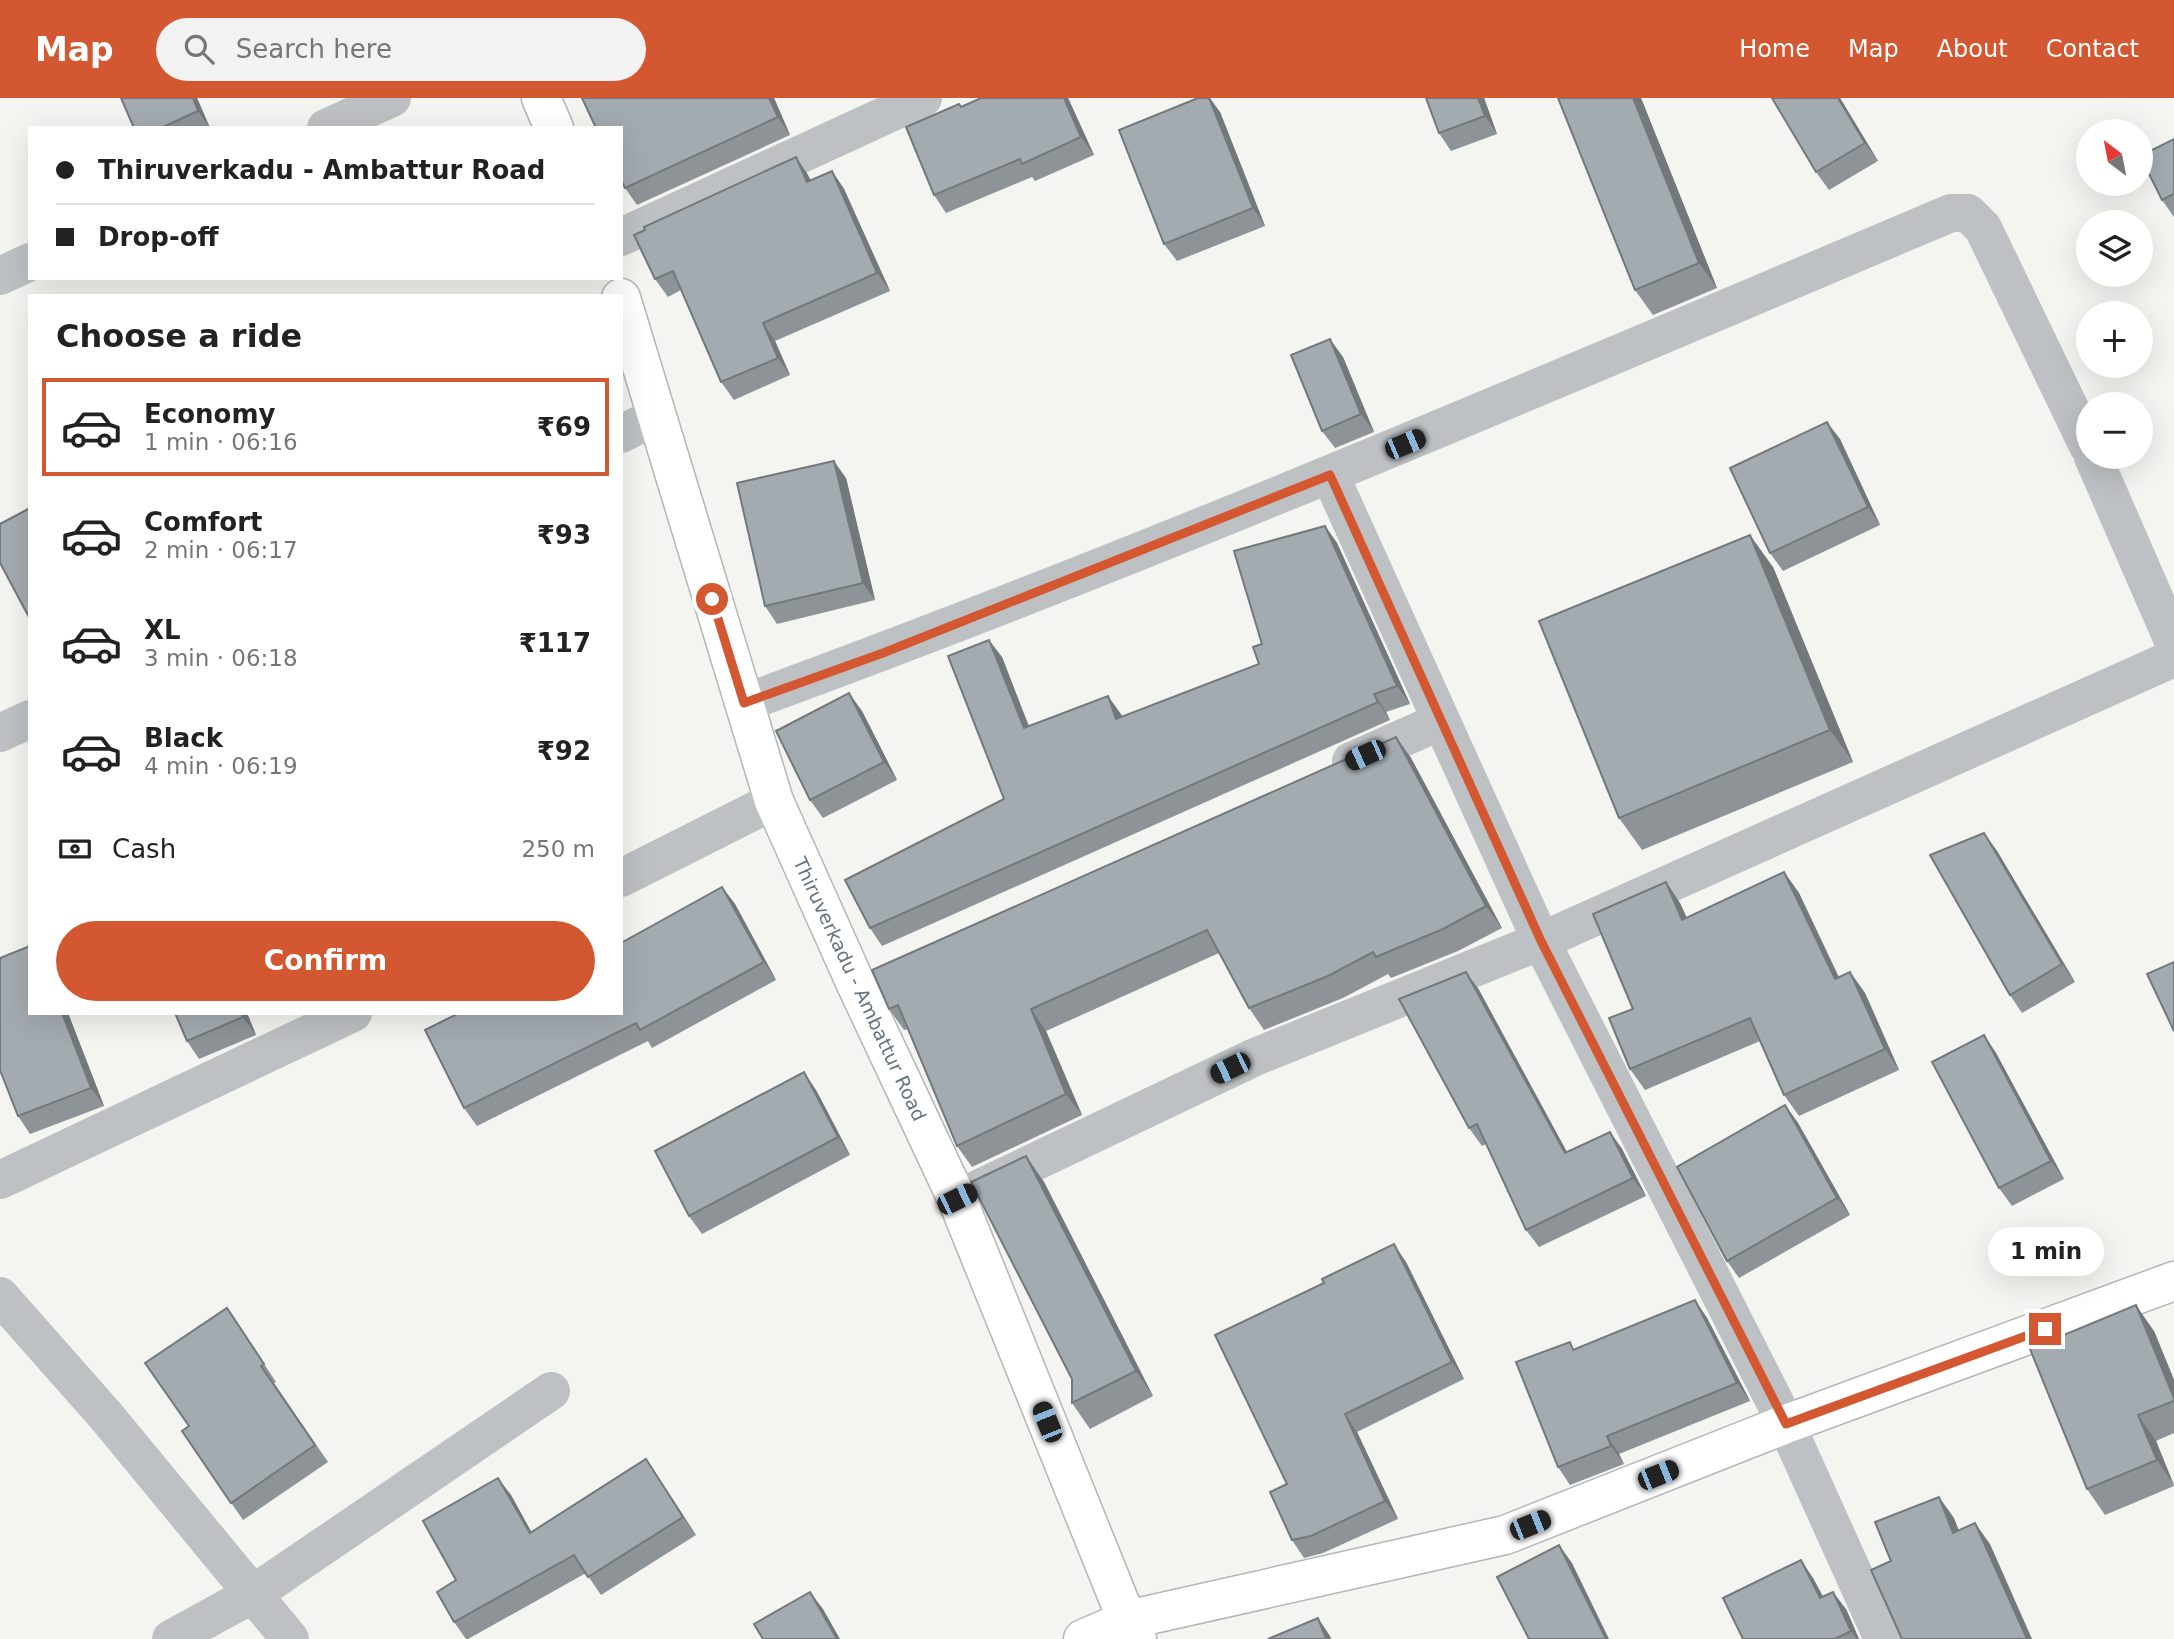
<!DOCTYPE html>
<html lang="en">
<head>
<meta charset="utf-8">
<style>
  body { margin:0; font-family:"DejaVu Sans",sans-serif; background:#f2f2f2; color:#222; height:100vh; display:flex; flex-direction:column; font-size:26px; white-space:nowrap }
  * { box-sizing:border-box; margin:0 }
  p { font-size:23px; color:#767676 }
  .icon { flex:none; width:38px; height:38px; fill:none; stroke:currentColor; stroke-width:2; stroke-linecap:round; stroke-linejoin:round }
  .map { position:relative; flex:1; overflow:hidden }
  .drawer { position:absolute; left:28px; top:196px; width:595px; height:721px; display:flex; flex-direction:column; background:#fff; border-radius:0px; box-shadow:0 7px 28px #0002 }
  .drawer>* { flex:none }
  .hud { position:absolute; left:28px; top:28px; width:595px; height:154px; border-radius:0px; box-shadow:0 7px 28px #0002; display:grid; align-content:center; height:154px; padding:0 28px; background:#fff }
  .needle { width:46px; rotate:328deg }
  .controls { position:absolute; left:2076px; top:21px; display:grid; gap:14px }
  .controls a { display:grid; place-items:center; width:77px; height:77px; border-radius:50%; background:#fff; box-shadow:0 7px 28px #0002; font-size:35px }
  .end { position:absolute; width:32px; height:32px; margin:-16px; border:9px solid #d35831; background:#fff; box-shadow:0 0 0 4px #fff }
  .from { border-radius:50% }
  .bubble { position:absolute; height:49px; border-radius:24px; background:#fff; box-shadow:0 7px 28px #0002; font-size:23px; font-weight:800; line-height:49px; text-align:center }
  .car { position:absolute; width:21px; height:42px; margin:-21px -10px; border-radius:9px; box-shadow:0 0 5px 2px #0007; background:linear-gradient(#222 24%,#8ab4d8 0 40%,#222 0 76%,#8ab4d8 0 86%,#222 0) }
  .hud b { display:flex; align-items:center; gap:24px; height:66px; font-size:26px }
  .hud b+b { border-top:2px solid #e0e0e0 }
  .hud i { width:18px; height:18px; background:#222 }
  ul { padding:0; list-style:none }
  li { display:flex; align-items:center; gap:21px; height:98px; margin:0 14px 10px; padding:0 14px; border:4px solid transparent; border-radius:0px }
  li div { flex:1 }
  li b { display:block; font-size:26px }
  li em { font-style:normal; font-weight:800 }
  li.current { border-color:#d35831 }
  li>.icon { width:63px; height:63px; stroke-width:1.5 }
  h2 { padding:0 28px; font-size:32px; line-height:84px }
  .pay { display:flex; align-items:center; gap:18px; height:77px; padding:0 28px; font-size:26px }
  .pay p { margin-inline-start:auto }
  .primary-button { display:flex; gap:14px; margin-top:auto; padding:14px 28px }
  .primary-button a { flex:1; height:80px; border-radius:42px; background:#d35831; color:#fff; font-size:28px; font-weight:800; line-height:80px; text-align:center }
  header { display:flex; align-items:center; gap:42px; box-sizing:border-box; height:98px; padding:0 35px; background:#d35831; color:#fff }
  header strong { font-size:33px }
  nav { display:flex; gap:38px; margin-inline-start:auto; font-size:24px }
  .search { width:490px; height:63px; background:#f2f2f2; display:flex; align-items:center; gap:18px; box-sizing:border-box; padding:0 24px; border-radius:38px; color:#767676; font-size:26px }
  .map>svg:first-child { display:block }
</style>
</head>
<body>
<header>
<strong>Map</strong>
<div class="search"><svg class="icon" aria-label="search" viewBox="0 0 24 24"><circle cx="10" cy="10" r="6"/><path d="M15 15l6 6"/></svg>Search here</div>
<nav><a>Home</a><a>Map</a><a>About</a><a>Contact</a></nav>
</header>
<div class="map">
<svg width="2174" height="1541" viewBox="0 0 2174 1541">
  <rect width="100%" height="100%" fill="#f4f4f0"/>
  <g fill="none" stroke-linecap="round" stroke-linejoin="round">
    <defs>
      <g id="secondary">
        <polyline points="541,0 554,30"/>
        <polyline points="621,200 774,703 855,884 957,1101 1127,1522 1137,1541"/>
        <polyline points="1083,1541 1127,1522 1505,1437 1786,1326 2174,1183"/>
      </g>
    </defs>
    <!-- secondary casing -->
    <use href="#secondary" stroke="#b2b6ba" stroke-width="41"/>
    <!-- street -->
    <g stroke="#bdc1c4" stroke-width="38">
      <polyline points="326,30 392,0"/>
      <polyline points="621,139 923,0"/>
      <polyline points="0,178 30,164"/>
      <polyline points="621,336 657,318"/>
      <polyline points="2093,359 2174,545"/>
      <polyline points="1330,377 1541,843 1786,1326 1883,1541"/>
      <path d="M744 605C1152 456 1551 284 1951 115H1968L1983 130 2088 348"/>
      <polyline points="0,635 30,621"/>
      <polyline points="1351,663 1441,623"/>
      <polyline points="621,780 774,703"/>
      <polyline points="0,1082 353,915"/>
      <polyline points="957,1101 1255,959 1541,843 2174,560"/>
      <polyline points="0,1198 106,1318 290,1541"/>
      <polyline points="171,1541 253,1496 551,1293"/>
    </g>
    <!-- secondary -->
    <use href="#secondary" stroke="#fff" stroke-width="38"/>
  </g>
  <!-- wall -->
  <g fill="#8d9397">
    <polygon points="197,0 210,30 134,30"/>
    <polygon points="582,0 774,0 790,37 637,107 625,90"/>
    <polygon points="981,0 1068,0 1094,57 1035,83 1032,79 946,115 934,97 959,6 961,9"/>
    <polygon points="1484,0 1497,36 1451,53 1439,35"/>
    <polygon points="1641,0 1717,190 1653,217 1635,192"/>
    <polygon points="1772,0 1840,0 1878,63 1829,92 1816,74"/>
    <polygon points="1220,14 1265,128 1177,163 1164,146"/>
    <polygon points="2174,41 2174,119 2162,102"/>
    <polygon points="796,59 808,77 811,83 832,73 844,91 890,193 775,243 790,277 734,302 721,284 681,192 668,199 655,181"/>
    <polygon points="1343,259 1374,334 1335,350 1322,333"/>
    <polygon points="1840,341 1880,427 1783,473 1770,455"/>
    <polygon points="846,380 875,502 777,526 765,508"/>
    <polygon points="1325,428 1337,445 1410,606 1386,614 1390,622 882,848 870,830 1004,701 1002,559 1029,628 1121,616 1122,619 1259,566 1262,546"/>
    <polygon points="1773,469 1853,664 1642,752 1619,720"/>
    <polygon points="862,613 897,682 823,720 810,702"/>
    <polygon points="1396,639 1411,660 1502,830 1458,853 1391,880 1388,876 1343,900 1264,932 1249,910 1219,855 1046,933 1082,1017 972,1069 957,1048 908,931 904,932 889,911"/>
    <polygon points="1984,735 1997,753 2075,884 2022,915 2010,897"/>
    <polygon points="1784,774 1799,795 1839,879 1850,874 1865,895 1899,972 1799,1018 1784,997 1760,943 1645,992 1630,971 1633,911 1666,784 1680,805 1687,820"/>
    <polygon points="722,789 735,806 776,882 652,950 648,943 477,1028 464,1010 621,915"/>
    <polygon points="1466,874 1479,892 1567,1054 1610,1034 1622,1051 1646,1098 1539,1149 1526,1132 1486,1046 1482,1048 1469,1030"/>
    <polygon points="68,915 104,1008 30,1036 18,1018"/>
    <polygon points="175,915 247,915 256,937 199,961 187,943"/>
    <polygon points="1984,937 1996,955 2064,1081 2012,1108 1999,1090"/>
    <polygon points="816,992 850,1057 702,1136 689,1118"/>
    <polygon points="1785,1007 1798,1025 1850,1117 1739,1180 1727,1163"/>
    <polygon points="1026,1058 1044,1084 1153,1298 1090,1331 1072,1305 1072,1281"/>
    <polygon points="1406,1164 1464,1281 1357,1334 1398,1421 1323,1455 1304,1460 1292,1442 1287,1386"/>
    <polygon points="1695,1202 1707,1220 1750,1303 1619,1356 1624,1366 1570,1387 1558,1369 1575,1251"/>
    <polygon points="239,1228 276,1284 274,1285 328,1364 243,1422 182,1333 189,1328"/>
    <polygon points="2154,1233 2174,1282 2174,1335 2156,1343 2174,1388 2105,1417 2087,1391"/>
    <polygon points="658,1379 696,1437 601,1497 586,1475 468,1541 466,1541 454,1524 456,1482 511,1397 531,1434"/>
    <polygon points="1813,1480 1823,1498 1846,1511 1859,1541 1743,1541"/>
  </g>
  <!-- shaded-wall -->
  <g fill="#73787b">
    <polygon points="193,0 197,0 210,30 198,13"/>
    <polygon points="769,0 774,0 790,37 778,19"/>
    <polygon points="1064,0 1068,0 1094,57 1081,39"/>
    <polygon points="1209,0 1210,0 1220,14 1265,128 1253,110"/>
    <polygon points="1478,0 1484,0 1497,36 1485,18"/>
    <polygon points="1633,0 1641,0 1717,190 1699,165"/>
    <polygon points="1838,0 1840,0 1878,63 1865,45"/>
    <polygon points="796,59 808,77 819,102 807,84"/>
    <polygon points="832,73 844,91 890,193 877,175"/>
    <polygon points="763,225 775,243 790,277 778,260"/>
    <polygon points="1330,241 1343,259 1374,334 1361,316"/>
    <polygon points="1827,324 1840,341 1880,427 1868,409"/>
    <polygon points="834,363 846,380 875,502 863,485"/>
    <polygon points="1325,428 1337,445 1410,606 1397,588"/>
    <polygon points="1750,437 1773,469 1853,664 1830,632"/>
    <polygon points="989,542 1002,559 1036,648 1024,630"/>
    <polygon points="849,595 862,613 897,682 884,664"/>
    <polygon points="1374,596 1386,614 1390,622 1378,604"/>
    <polygon points="1108,598 1121,616 1129,638 1116,621"/>
    <polygon points="1396,639 1411,660 1502,830 1486,808"/>
    <polygon points="1984,735 1997,753 2075,884 2062,866"/>
    <polygon points="1784,774 1799,795 1849,902 1835,881"/>
    <polygon points="1666,784 1680,805 1697,843 1682,822"/>
    <polygon points="722,789 735,806 776,882 764,864"/>
    <polygon points="1466,874 1479,892 1577,1073 1565,1055"/>
    <polygon points="1850,874 1865,895 1899,972 1885,951"/>
    <polygon points="1031,911 1046,933 1082,1017 1066,996"/>
    <polygon points="62,915 68,915 104,1008 91,990"/>
    <polygon points="242,915 247,915 256,937 243,919"/>
    <polygon points="1984,937 1996,955 2064,1081 2051,1063"/>
    <polygon points="804,974 816,992 850,1057 838,1039"/>
    <polygon points="1785,1007 1798,1025 1850,1117 1837,1100"/>
    <polygon points="1610,1034 1622,1051 1646,1098 1633,1080"/>
    <polygon points="1026,1058 1044,1084 1153,1298 1136,1273"/>
    <polygon points="1394,1146 1406,1164 1464,1281 1452,1264"/>
    <polygon points="1695,1202 1707,1220 1750,1303 1737,1285"/>
    <polygon points="2136,1207 2154,1233 2174,1282 2174,1300"/>
    <polygon points="1345,1316 1357,1334 1398,1421 1385,1403"/>
    <polygon points="2138,1317 2156,1343 2174,1387 2157,1362"/>
    <polygon points="1607,1338 1619,1356 1624,1366 1611,1348"/>
    <polygon points="646,1361 658,1379 696,1437 683,1419"/>
    <polygon points="498,1380 511,1397 542,1453 530,1435"/>
    <polygon points="1939,1399 1954,1420 1968,1456 1953,1435"/>
    <polygon points="1975,1425 1990,1446 2032,1541 2027,1541"/>
    <polygon points="1559,1447 1572,1465 1609,1541 1606,1541"/>
    <polygon points="1801,1462 1813,1480 1832,1518 1820,1500"/>
    <polygon points="810,1494 823,1511 840,1541 837,1541"/>
    <polygon points="1833,1494 1846,1511 1859,1541 1857,1541 1851,1533"/>
    <polygon points="1318,1520 1330,1538 1331,1541 1326,1541"/>
  </g>
  <!-- building -->
  <g fill="#a4abb0" stroke="#73787b" stroke-width="2">
    <polygon points="121,0 193,0 198,13 161,30 134,30"/>
    <polygon points="582,0 769,0 778,19 625,90 621,82 621,30 596,30"/>
    <polygon points="981,0 1064,0 1081,39 1022,66 1020,61 934,97 906,29 959,6 961,9"/>
    <polygon points="1198,0 1209,0 1253,110 1164,146 1119,32"/>
    <polygon points="1426,0 1478,0 1485,18 1439,35"/>
    <polygon points="1558,0 1633,0 1699,165 1635,192"/>
    <polygon points="1772,0 1838,0 1865,45 1816,74"/>
    <polygon points="2174,41 2174,96 2162,102 2140,58"/>
    <polygon points="796,59 807,84 832,73 877,175 763,225 778,260 721,284 673,173 655,181 634,137 645,132 644,129"/>
    <polygon points="1330,241 1361,316 1322,333 1291,257"/>
    <polygon points="1827,324 1868,409 1770,455 1730,370"/>
    <polygon points="834,363 863,485 765,508 737,385"/>
    <polygon points="30,410 30,521 0,465 0,426"/>
    <polygon points="1325,428 1397,588 1374,596 1378,604 870,830 845,782 1004,701 948,558 989,542 1024,630 1108,598 1116,621 1259,566 1253,549 1262,546 1234,453"/>
    <polygon points="1750,437 1830,632 1619,720 1539,523"/>
    <polygon points="849,595 884,664 810,702 776,633"/>
    <polygon points="1396,639 1486,808 1443,831 1376,859 1373,854 1328,878 1249,910 1207,832 1031,911 1066,996 957,1048 898,907 889,911 872,872"/>
    <polygon points="1984,735 2062,866 2010,897 1930,757"/>
    <polygon points="1784,774 1835,881 1850,874 1885,951 1784,997 1750,920 1630,971 1609,920 1633,911 1593,816 1666,784 1682,822"/>
    <polygon points="722,789 764,864 640,932 636,925 464,1010 425,932 459,915 621,915 621,845"/>
    <polygon points="30,848 30,915 62,915 91,990 18,1018 0,972 0,860"/>
    <polygon points="2174,864 2174,933 2147,876"/>
    <polygon points="1466,874 1565,1055 1610,1034 1633,1080 1526,1132 1477,1026 1469,1030 1399,901"/>
    <polygon points="175,915 242,915 243,919 187,943"/>
    <polygon points="1984,937 2051,1063 1999,1090 1932,964"/>
    <polygon points="804,974 838,1039 689,1118 655,1053"/>
    <polygon points="1785,1007 1837,1100 1727,1163 1677,1069"/>
    <polygon points="1026,1058 1136,1273 1072,1305 1072,1281 971,1084"/>
    <polygon points="1394,1146 1452,1264 1345,1316 1385,1403 1311,1438 1292,1442 1270,1394 1287,1386 1215,1237 1324,1185 1322,1181"/>
    <polygon points="1695,1202 1737,1285 1607,1338 1611,1348 1558,1369 1516,1264 1570,1244 1573,1252"/>
    <polygon points="2136,1207 2174,1300 2174,1303 2138,1317 2157,1362 2087,1391 2030,1251"/>
    <polygon points="227,1210 264,1266 261,1268 315,1347 231,1405 182,1333 189,1328 145,1265"/>
    <polygon points="646,1361 683,1419 588,1479 574,1457 454,1524 437,1494 456,1482 423,1423 498,1380 530,1435"/>
    <polygon points="1939,1399 1953,1435 1975,1425 2027,1541 1902,1541 1871,1472 1891,1463 1875,1424"/>
    <polygon points="1559,1447 1606,1541 1529,1541 1497,1479"/>
    <polygon points="1801,1462 1820,1500 1833,1494 1851,1533 1835,1541 1743,1541 1723,1500"/>
    <polygon points="810,1494 837,1541 763,1541 754,1526"/>
    <polygon points="1318,1520 1326,1541 1268,1541"/>
  </g>
  <g fill="none" stroke-linecap="round" stroke-linejoin="round">
    <!-- route -->
    <polyline stroke="#d35831" stroke-width="9" points="712,501 744,605 883,555 1330,377 1541,843 1786,1326 2045,1231"/>
  </g>
  <g text-anchor="middle" stroke-width="7" stroke-linejoin="round" paint-order="stroke">
    <!-- street labels -->
    <g font-size="19" fill="#65737e" stroke="#fff">
      <text transform="translate(860 891) rotate(65)" y="7">Thiruverkadu - Ambattur Road</text>
    </g>
  </g>
</svg>
<div class="controls">
<a><svg class="needle" viewBox="-14 -14 28 28"><path d="M0-13l5 13h-10z" fill="#e53935"/><path d="M0 13l5-13h-10z" fill="#767676"/></svg></a>
<a><svg class="icon" aria-label="layers" viewBox="0 0 24 24"><path d="M12 4l9 5-9 5-9-5zM3 14l9 5 9-5"/></svg></a>
<a>+</a>
<a>−</a>
</div>
<i class="end from" style="left:712px;top:501px"></i>
<i class="end" style="left:2045px;top:1231px"></i>
<div class="bubble" style="left:1988px;top:1129px;width:116px">1 min</div>
<i class="car" style="left:1405px;top:346px;rotate:67deg"></i>
<i class="car" style="left:1365px;top:657px;rotate:246deg"></i>
<i class="car" style="left:1230px;top:970px;rotate:244deg"></i>
<i class="car" style="left:957px;top:1101px;rotate:64deg"></i>
<i class="car" style="left:1047px;top:1324px;rotate:338deg"></i>
<i class="car" style="left:1658px;top:1377px;rotate:68deg"></i>
<i class="car" style="left:1530px;top:1427px;rotate:68deg"></i>
<div class="hud">
<b><i class="from"></i>Thiruverkadu - Ambattur Road</b>
<b><i></i>Drop-off</b>
</div>
<section class="drawer">
<h2>Choose a ride</h2>
<ul>
<li class="current"><svg class="icon" aria-label="car" viewBox="0 0 24 24"><path d="M5 17H2v-5l4-1 3-4h7l3 4 3 1v5h-3M9 17h6M6 11h13"/><circle cx="7" cy="17" r="2"/><circle cx="17" cy="17" r="2"/></svg><div><b>Economy</b><p>1 min · 06:16</p></div><em>₹69</em></li>
<li><svg class="icon" aria-label="car" viewBox="0 0 24 24"><path d="M5 17H2v-5l4-1 3-4h7l3 4 3 1v5h-3M9 17h6M6 11h13"/><circle cx="7" cy="17" r="2"/><circle cx="17" cy="17" r="2"/></svg><div><b>Comfort</b><p>2 min · 06:17</p></div><em>₹93</em></li>
<li><svg class="icon" aria-label="car" viewBox="0 0 24 24"><path d="M5 17H2v-5l4-1 3-4h7l3 4 3 1v5h-3M9 17h6M6 11h13"/><circle cx="7" cy="17" r="2"/><circle cx="17" cy="17" r="2"/></svg><div><b>XL</b><p>3 min · 06:18</p></div><em>₹117</em></li>
<li><svg class="icon" aria-label="car" viewBox="0 0 24 24"><path d="M5 17H2v-5l4-1 3-4h7l3 4 3 1v5h-3M9 17h6M6 11h13"/><circle cx="7" cy="17" r="2"/><circle cx="17" cy="17" r="2"/></svg><div><b>Black</b><p>4 min · 06:19</p></div><em>₹92</em></li>
</ul>
<div class="pay"><svg class="icon" aria-label="cash" viewBox="0 0 24 24"><path d="M3 7h18v10H3z"/><circle cx="12" cy="12" r="2"/></svg>Cash<p>250 m</p></div>
<div class="primary-button"><a>Confirm</a></div>
</section>
</div>
</body>
</html>
